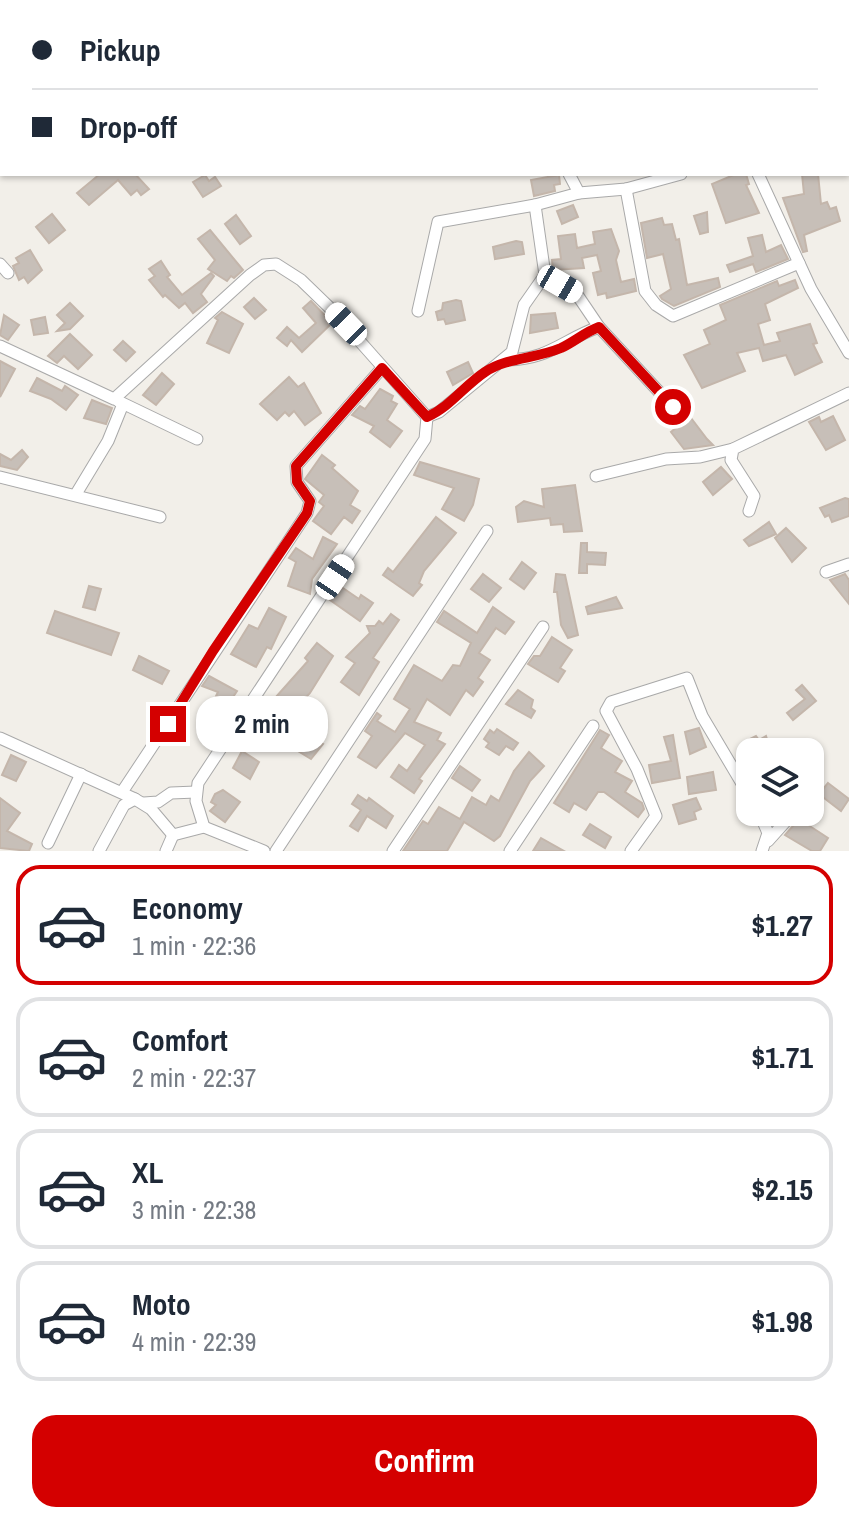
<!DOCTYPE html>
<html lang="en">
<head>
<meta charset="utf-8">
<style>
  body { margin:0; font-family:"Archivo Narrow",sans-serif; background:#f2f2f3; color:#1f2937; height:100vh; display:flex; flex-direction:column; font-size:30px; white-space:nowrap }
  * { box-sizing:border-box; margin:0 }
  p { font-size:26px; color:#747a83 }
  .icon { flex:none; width:44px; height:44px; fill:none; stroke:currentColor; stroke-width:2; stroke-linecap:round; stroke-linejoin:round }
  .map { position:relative; height:851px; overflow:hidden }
  .side { display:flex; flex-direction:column; background:#fff; flex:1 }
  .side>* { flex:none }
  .top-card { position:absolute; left:0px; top:0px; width:850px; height:176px; box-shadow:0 2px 6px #0004; display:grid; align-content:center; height:176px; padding:0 32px; background:#fff }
  .controls { position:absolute; left:736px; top:738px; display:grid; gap:16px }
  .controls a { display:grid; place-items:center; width:88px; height:88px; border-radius:16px; background:#fff; box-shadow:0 2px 6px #0004; font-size:40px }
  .end { position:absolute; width:36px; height:36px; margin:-18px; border:10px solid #d40000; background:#fff; box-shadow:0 0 0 4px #fff }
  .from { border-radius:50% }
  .bubble { position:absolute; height:56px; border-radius:24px; background:#fff; box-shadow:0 2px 6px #0004; font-size:26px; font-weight:700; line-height:56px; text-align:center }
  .car { position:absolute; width:24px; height:48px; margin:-24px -12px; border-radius:10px; box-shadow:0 0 6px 2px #0007; background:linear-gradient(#fff 24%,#345 0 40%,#fff 0 76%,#345 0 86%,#fff 0) }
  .top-card b { display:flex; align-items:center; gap:28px; height:76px; font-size:30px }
  .top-card b+b { border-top:2px solid #e0e1e3 }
  .top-card i { width:20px; height:20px; background:#1f2937 }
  ul { padding:14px 0 0; list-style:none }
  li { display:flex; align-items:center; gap:24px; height:120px; margin:0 16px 12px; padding:0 16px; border:4px solid #e0e1e3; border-radius:24px }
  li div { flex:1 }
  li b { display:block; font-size:30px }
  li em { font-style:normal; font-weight:700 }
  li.current { border-color:#d40000 }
  li>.icon { width:72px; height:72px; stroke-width:1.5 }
  .primary-button { display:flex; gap:16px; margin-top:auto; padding:16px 32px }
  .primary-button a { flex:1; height:92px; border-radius:24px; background:#d40000; color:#fff; font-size:32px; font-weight:700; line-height:92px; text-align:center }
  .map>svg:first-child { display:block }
</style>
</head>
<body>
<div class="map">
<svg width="849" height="851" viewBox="0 0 849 851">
  <rect width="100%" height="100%" fill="#f2efe9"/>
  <!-- building -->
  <g fill="#c7bfb8" stroke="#c4b6ab" stroke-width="2">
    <polygon points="100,174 135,174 149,189 141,195 137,190 131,195 118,180 89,205 77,193"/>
    <polygon points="736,174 746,174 749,184 746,185 759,213 726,223 712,184"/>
    <polygon points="802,174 818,174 821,204 827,202 830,209 836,207 840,221 804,235 807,251 803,252 783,198 804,194"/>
    <polygon points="205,175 209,181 215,177 221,186 203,197 193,182"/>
    <polygon points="559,175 560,184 554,185 555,191 534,196 531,180"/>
    <polygon points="573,205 578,217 562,224 557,211"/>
    <polygon points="707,212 708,232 700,234 694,216"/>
    <polygon points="52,214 65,230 49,243 36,227"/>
    <polygon points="236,215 251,236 240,244 225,224"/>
    <polygon points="662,218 664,225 672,224 676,240 679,239 687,285 718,278 720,287 674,306 662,299 660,296 671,289 663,254 647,258 641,223"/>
    <polygon points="611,229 619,251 616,260 621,282 634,279 636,291 607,298 606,293 598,295 593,273 601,271 597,255 582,258 584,268 553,270 552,260 561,259 558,236 575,234 577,248 595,244 593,232"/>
    <polygon points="210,230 243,270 234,278 231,276 227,281 208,269 215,260 198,239"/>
    <polygon points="762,235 766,252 781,245 788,259 756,272 753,264 730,272 727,265 753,256 748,238"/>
    <polygon points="516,241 522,242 524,254 495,259 493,247"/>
    <polygon points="30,250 42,270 28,283 24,277 19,280 13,266 19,263 16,258"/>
    <polygon points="161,261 170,275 167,277 182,295 211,273 214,276 201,294 207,302 193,313 185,303 179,308 165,295 163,297 149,280 155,276 149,269"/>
    <polygon points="795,280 798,288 765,304 770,320 758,324 764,345 780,341 777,333 810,324 817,343 813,344 822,362 795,375 786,355 763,361 759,348 737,353 745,371 702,388 684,355 710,344 704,330 726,320 720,305 777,281 779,286"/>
    <polygon points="254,298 266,310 255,319 244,307"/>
    <polygon points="456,300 461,301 465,320 446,324 444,319 438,320 436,312 442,310 443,303"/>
    <polygon points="311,301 332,323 302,352 291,340 287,346 277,338 287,327 299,338 316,323 303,308"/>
    <polygon points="70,303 83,316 70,329 57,331 65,323 57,315"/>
    <polygon points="222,312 243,324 229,353 207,343 218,320 215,318"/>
    <polygon points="555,313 558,328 530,333 531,315"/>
    <polygon points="4,315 19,325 8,340 0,335"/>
    <polygon points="45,317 48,333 34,335 31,320"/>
    <polygon points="70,334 92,355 78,369 64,356 57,363 48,356"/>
    <polygon points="123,341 135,352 126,361 114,350"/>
    <polygon points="0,361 15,369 0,397"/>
    <polygon points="468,362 473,373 453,385 447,372"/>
    <polygon points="162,373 174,384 156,405 143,395"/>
    <polygon points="289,377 298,387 304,383 321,413 305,425 294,411 289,416 285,412 277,420 260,404"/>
    <polygon points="37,378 62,391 65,386 78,395 66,410 51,399 30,391"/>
    <polygon points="380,389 393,396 391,401 397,404 387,420 402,431 390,447 370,432 374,426 352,415 360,406 365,409"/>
    <polygon points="92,400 112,408 106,424 84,418"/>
    <polygon points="688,414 707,439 713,445 684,449 671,432 677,427 675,424"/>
    <polygon points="833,416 845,440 826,450 809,422 819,417 821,422"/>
    <polygon points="22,450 28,457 17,470 0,466 0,454 11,460"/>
    <polygon points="322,455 335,465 332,468 358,491 350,505 360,511 352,523 344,517 331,534 313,521 324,506 319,502 324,495 305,479"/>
    <polygon points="420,462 479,479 473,505 464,521 442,509 454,488 414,475"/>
    <polygon points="721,467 732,479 713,495 703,482"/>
    <polygon points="575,485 582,531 564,532 563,524 551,525 550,518 518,522 516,507 524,501 544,507 542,489"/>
    <polygon points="845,498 849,499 849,516 832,522 829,515 825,517 820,508"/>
    <polygon points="436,517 456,533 424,571 419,583 422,585 413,596 383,575 388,568 393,572"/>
    <polygon points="769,522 776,534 749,546 744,540"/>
    <polygon points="786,528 806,548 792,562 775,538"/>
    <polygon points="323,537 337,544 312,579 310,594 288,586 296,562 289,558 296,548 313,559"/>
    <polygon points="581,543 587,543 587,552 606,553 605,565 587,564 587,573 579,573"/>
    <polygon points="522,562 536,573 524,589 510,579"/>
    <polygon points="483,574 501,588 489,602 471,589"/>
    <polygon points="556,574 565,575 578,635 568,638 561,625 557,592 554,592"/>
    <polygon points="845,574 849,580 849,604 830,580"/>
    <polygon points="89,586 101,589 95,610 83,607"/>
    <polygon points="340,586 359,599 361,595 373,603 360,621 330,600"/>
    <polygon points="616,597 622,608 588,614 586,607"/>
    <polygon points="493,607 514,622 505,634 496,628 479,653 490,660 478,678 483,682 473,696 466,690 450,715 427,699 414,722 441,733 437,740 445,744 419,779 422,781 414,793 391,777 399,765 407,771 425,745 405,733 376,768 358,757 372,736 365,731 377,713 381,716 377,721 395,732 410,709 394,699 414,665 442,681 453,665 460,666 471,643 437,622 444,611 477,633"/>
    <polygon points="269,608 286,617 271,649 267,647 256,667 231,654 249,625 258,629"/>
    <polygon points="55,611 119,633 111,655 47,633"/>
    <polygon points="391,614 399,620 373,658 379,662 359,695 341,682 355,663 346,657 370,633 367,626 375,626 379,621 383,624"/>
    <polygon points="552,637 572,650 560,668 565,671 558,682 528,664 534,656 540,656"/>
    <polygon points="317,643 333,656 310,693 283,723 270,713 273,710 268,706 308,661 305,658"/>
    <polygon points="139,656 169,671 162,684 133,670"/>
    <polygon points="209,676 237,691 229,703 216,696 218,692 202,686"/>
    <polygon points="802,685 816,701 793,720 787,713 805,699 796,690"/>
    <polygon points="518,690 533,700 531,708 535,711 531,718 506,704"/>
    <polygon points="305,724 315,731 311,737 323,744 311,759 288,745 294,736 297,738"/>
    <polygon points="699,728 706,747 690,754 685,732"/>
    <polygon points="497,729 518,743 513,750 506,746 499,755 486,747 489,743 484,739 490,730 494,733"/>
    <polygon points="600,730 609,735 601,748 622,761 615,772 632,781 625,792 642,803 644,809 638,817 604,792 598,792 586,810 574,803 569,812 554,803"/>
    <polygon points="673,735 680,778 652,783 649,765 671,761 664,737"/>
    <polygon points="756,736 759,740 766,736 771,752 755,752 748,740"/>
    <polygon points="242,751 259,762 250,779 233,768"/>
    <polygon points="529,752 544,766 530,781 500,836 494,841 464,822 447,851 403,851 423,821 428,824 439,807 460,819 472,797 486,805 491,796 499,801 514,771"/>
    <polygon points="11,755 26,762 16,781 2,775"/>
    <polygon points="460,766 480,780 472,791 452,778"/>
    <polygon points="713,772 716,790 689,794 687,777"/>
    <polygon points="828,783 849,799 841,811 819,794"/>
    <polygon points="223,790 240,802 225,822 210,811 216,805 211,802 215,794"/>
    <polygon points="358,795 367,801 369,798 393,816 386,828 367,816 358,831 350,826 361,810 352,804"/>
    <polygon points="0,798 20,813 7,831 32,844 29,851 0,848"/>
    <polygon points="696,798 701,809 694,812 696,819 679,824 673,805"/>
    <polygon points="799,819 828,838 820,851 812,851 785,835"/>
    <polygon points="590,824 611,837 605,848 583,835"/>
    <polygon points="541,838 564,851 533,851"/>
  </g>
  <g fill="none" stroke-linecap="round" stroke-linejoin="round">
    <defs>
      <g id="street">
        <polyline points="161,0 162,2"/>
        <polyline points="629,0 629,2"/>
        <polyline points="694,0 694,2"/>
        <polyline points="534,2 540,0"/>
        <polyline points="848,108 849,108"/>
        <polyline points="569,174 579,193 626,189 681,174"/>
        <polyline points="758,174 811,289 849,353"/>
        <polyline points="626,189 645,291 656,305 673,316 799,263"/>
        <polyline points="0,264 8,273"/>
        <polyline points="545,275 576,293 599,327 673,407"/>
        <polyline points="418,311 438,222 535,205"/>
        <polyline points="0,346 114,399 250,275 264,265 276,264 301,280 332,310 427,417 425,439 198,783 196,801 204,827"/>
        <path d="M505 360C549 360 562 340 599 327"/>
        <polyline points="118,401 197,439"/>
        <polyline points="427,417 439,412 512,352 524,305 545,275 535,205 579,193"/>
        <polyline points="596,476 666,459 700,457 733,449"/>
        <polyline points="0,477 160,517"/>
        <polyline points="76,494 108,441 123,404"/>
        <polyline points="749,511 754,496 731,460 733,449 849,393"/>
        <polyline points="826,572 849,564"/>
        <polyline points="0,738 135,799 151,809 173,835 204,827 264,851"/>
        <polyline points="122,792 307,513 310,501 297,482 296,466 382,368"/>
        <polyline points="144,803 158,802 171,793 196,792"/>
        <polyline points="759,812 768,833 762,851"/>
        <polyline points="768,841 794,812"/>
        <polyline points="48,843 81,774"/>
        <polyline points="99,851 124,805 135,799"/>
        <polyline points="166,851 173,835"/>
        <polyline points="276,851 487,531"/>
        <polyline points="393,851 543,627"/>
        <polyline points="510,851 593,726"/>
        <polyline points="631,851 656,816 637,769 606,711 611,702 687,678 702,716 750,797"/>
      </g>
    </defs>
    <!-- street casing -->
    <use href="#street" stroke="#a9a9a9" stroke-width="13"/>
    <!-- street -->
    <use href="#street" stroke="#fff" stroke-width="11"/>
  </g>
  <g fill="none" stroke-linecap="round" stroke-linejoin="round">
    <!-- route -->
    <path stroke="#d40000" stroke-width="10" d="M168 724 213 651 307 513 310 501 297 482 296 466 382 368 427 417C450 407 465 385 485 372 508 357 535 359 561 348 574 342 585 332 599 327L673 407"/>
  </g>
</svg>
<div class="controls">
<a><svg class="icon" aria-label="layers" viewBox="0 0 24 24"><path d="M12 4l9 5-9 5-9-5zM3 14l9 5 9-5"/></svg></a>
</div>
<i class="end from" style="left:673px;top:407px"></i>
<i class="end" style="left:168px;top:724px"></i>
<div class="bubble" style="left:196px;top:696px;width:132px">2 min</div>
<i class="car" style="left:560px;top:284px;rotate:120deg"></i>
<i class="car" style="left:346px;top:324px;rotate:316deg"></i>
<i class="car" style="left:335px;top:577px;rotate:34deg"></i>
<div class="top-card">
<b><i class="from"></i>Pickup</b>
<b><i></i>Drop-off</b>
</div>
</div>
<section class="side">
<ul>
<li class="current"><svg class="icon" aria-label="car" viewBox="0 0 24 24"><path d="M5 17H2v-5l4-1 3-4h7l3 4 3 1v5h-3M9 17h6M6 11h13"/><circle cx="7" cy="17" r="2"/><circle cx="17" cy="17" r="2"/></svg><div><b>Economy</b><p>1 min · 22:36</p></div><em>$1.27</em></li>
<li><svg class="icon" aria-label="car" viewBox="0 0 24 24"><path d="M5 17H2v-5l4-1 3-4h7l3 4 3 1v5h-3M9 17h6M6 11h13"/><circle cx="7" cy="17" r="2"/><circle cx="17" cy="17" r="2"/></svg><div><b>Comfort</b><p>2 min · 22:37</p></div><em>$1.71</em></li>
<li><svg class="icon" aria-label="car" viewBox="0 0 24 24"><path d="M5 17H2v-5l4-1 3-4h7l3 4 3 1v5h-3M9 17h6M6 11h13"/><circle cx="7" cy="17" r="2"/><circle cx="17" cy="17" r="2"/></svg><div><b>XL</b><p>3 min · 22:38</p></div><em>$2.15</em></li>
<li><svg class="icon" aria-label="car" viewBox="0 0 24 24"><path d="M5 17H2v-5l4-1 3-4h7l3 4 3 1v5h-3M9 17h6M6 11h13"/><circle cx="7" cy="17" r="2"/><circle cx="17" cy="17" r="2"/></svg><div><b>Moto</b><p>4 min · 22:39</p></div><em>$1.98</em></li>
</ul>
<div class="primary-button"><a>Confirm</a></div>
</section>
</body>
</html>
